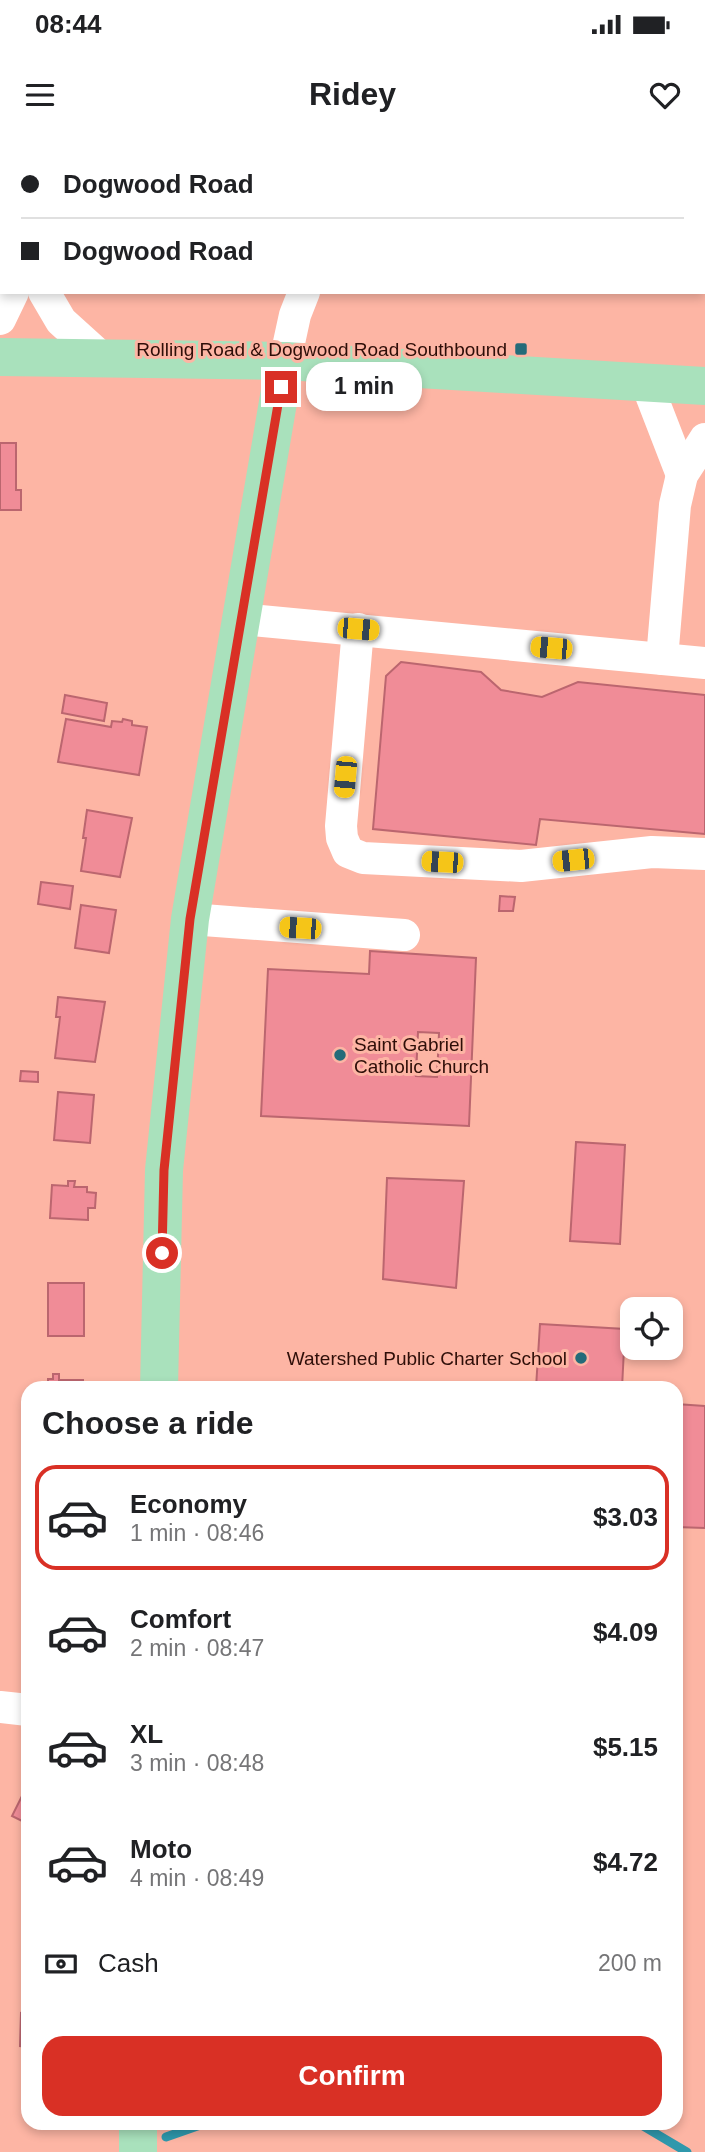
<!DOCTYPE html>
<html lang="en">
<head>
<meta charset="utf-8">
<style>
  body { margin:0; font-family:Helvetica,sans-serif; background:#f6f6f6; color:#202124; height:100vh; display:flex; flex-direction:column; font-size:26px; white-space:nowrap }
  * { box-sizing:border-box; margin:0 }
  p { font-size:23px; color:#757577 }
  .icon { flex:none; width:38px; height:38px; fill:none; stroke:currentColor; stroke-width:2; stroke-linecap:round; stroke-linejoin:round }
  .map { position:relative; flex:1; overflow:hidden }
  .details { position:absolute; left:21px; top:1241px; width:662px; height:749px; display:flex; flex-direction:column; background:#fff; border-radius:21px; box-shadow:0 4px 10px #0003 }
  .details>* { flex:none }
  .hud { position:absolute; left:0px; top:0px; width:705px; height:154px; box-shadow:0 4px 10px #0003; display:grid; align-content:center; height:154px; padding:0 21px; background:#fff }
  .buttons { position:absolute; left:620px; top:1157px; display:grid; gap:14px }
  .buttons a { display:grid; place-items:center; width:63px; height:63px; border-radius:14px; background:#fff; box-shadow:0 4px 10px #0003; font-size:35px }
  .end { position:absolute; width:32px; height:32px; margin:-16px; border:9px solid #d93025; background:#fff; box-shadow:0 0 0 4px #fff }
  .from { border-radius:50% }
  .bubble { position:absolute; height:49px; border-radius:21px; background:#fff; box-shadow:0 4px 10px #0003; font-size:23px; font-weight:600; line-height:49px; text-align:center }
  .car { position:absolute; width:21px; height:42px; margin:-21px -10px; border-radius:9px; box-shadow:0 0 5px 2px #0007; background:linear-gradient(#f5c518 24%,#345 0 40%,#f5c518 0 76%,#345 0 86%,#f5c518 0) }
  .hud b { display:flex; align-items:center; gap:24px; height:66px; font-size:26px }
  .hud b+b { border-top:2px solid #e0e0e0 }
  .hud i { width:18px; height:18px; background:#202124 }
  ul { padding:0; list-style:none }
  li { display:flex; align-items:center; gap:21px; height:105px; margin:0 14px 10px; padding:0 7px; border:4px solid transparent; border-radius:21px }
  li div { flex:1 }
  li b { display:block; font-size:26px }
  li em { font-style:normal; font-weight:600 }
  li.selected { border-color:#d93025 }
  li>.icon { width:63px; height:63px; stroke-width:1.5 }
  h2 { padding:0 21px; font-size:32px; line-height:84px }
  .pay { display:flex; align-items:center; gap:18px; height:77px; padding:0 21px; font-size:26px }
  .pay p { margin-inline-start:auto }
  .cta { display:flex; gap:14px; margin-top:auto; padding:14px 21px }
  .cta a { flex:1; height:80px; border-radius:21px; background:#d93025; color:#fff; font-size:28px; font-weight:600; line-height:80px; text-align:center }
  .status { display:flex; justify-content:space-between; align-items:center; height:49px; padding:0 35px; background:#fff; direction:ltr }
  .status svg { height:19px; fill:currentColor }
  header { display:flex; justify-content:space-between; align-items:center; height:91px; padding:0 21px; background:#fff; font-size:32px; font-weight:600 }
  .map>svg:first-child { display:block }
</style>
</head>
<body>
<div class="status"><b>08:44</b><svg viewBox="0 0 49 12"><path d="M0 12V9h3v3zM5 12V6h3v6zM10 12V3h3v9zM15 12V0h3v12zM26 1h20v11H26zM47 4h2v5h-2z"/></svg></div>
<header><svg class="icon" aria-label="menu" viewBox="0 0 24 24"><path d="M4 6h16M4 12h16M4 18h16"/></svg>Ridey<svg class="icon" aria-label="heart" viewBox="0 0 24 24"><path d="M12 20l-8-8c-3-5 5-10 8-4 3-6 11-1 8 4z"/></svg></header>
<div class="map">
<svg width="705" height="2012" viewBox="0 0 705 2012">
  <rect width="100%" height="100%" fill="#fdb5a4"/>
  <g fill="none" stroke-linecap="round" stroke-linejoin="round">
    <!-- stream -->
    <g stroke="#2f98ac" stroke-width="9">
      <polyline points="638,1983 687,2012"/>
      <polyline points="166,1997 206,1983"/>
    </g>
  </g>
  <!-- building -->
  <g fill="#f08c97" stroke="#bb666f" stroke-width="2" fill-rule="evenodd">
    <polygon points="118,0 192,0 192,2 123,2"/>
    <polygon points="0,303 16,303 16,350 21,350 21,370 0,370"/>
    <polygon points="401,522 481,532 501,550 542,557 578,542 705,555 705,694 540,679 536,705 373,689 386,536"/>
    <polygon points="65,555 107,563 104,581 62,573"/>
    <polygon points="66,579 111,587 112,581 122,582 123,579 132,581 132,585 147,587 139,635 58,622"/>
    <polygon points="87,670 132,678 120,737 81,731 86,698 83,698"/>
    <polygon points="41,742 73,746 70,769 38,764"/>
    <polygon points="500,756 515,757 513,771 499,771"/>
    <polygon points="81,765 116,770 109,813 75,808"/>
    <path d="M370 811 476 818 469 986 261 976 268 829 369 834ZM418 892 439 893 437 937 416 936Z"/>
    <polygon points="58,857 105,862 95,922 55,918 60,877 56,877"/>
    <polygon points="21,931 38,932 38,942 20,941"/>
    <polygon points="58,952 94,955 90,1003 54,1000"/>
    <polygon points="576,1002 625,1005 620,1104 570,1101"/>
    <polygon points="387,1038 464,1041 456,1148 383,1139"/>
    <polygon points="68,1041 75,1041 74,1047 87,1047 87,1052 96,1053 95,1068 88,1068 88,1080 50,1078 52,1045 68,1046"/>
    <rect x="48" y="1143" width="36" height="53"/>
    <polygon points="540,1184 625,1189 622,1248 536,1248"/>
    <polygon points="53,1234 59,1234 59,1240 83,1240 83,1248 48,1248 48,1239 53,1239"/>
    <polygon points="676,1264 705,1266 705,1388 676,1387"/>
    <polygon points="28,1644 28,1684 12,1676"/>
    <polygon points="21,1873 28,1874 28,1907 20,1906"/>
  </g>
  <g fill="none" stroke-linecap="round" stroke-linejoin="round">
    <!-- minor -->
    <g stroke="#fff" stroke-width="32">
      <polyline points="21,0 21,2"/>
      <polyline points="365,2 366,0"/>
      <polyline points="0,24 2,24"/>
      <polyline points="0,112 2,112"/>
      <polyline points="44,152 61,181 103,219"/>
      <polyline points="0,179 13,152"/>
      <polyline points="285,221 295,175 304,152"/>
      <polyline points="646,242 682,335"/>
      <polyline points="241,479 705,523"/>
      <polyline points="358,489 341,686 342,698 348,712 363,718 521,726 652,712 705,714"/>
      <polyline points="662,519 675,365 682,335 705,299"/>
      <polyline points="190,779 404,795"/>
      <polyline points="0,1567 28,1570"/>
    </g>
    <!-- major -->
    <g stroke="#a9e1bc" stroke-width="38">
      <polyline points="0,217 285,221 705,246"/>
      <polyline points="159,1248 164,1030 190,779 285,221"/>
      <polyline points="138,1983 138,2012"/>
    </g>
  </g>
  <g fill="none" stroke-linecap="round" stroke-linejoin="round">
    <!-- route -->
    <polyline stroke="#d93025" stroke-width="9" points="162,1113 164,1030 190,779 281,247"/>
  </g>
  <!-- markers -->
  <g fill="#246b79" stroke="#fdb5a4" stroke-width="2.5">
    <rect x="514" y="202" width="14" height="14" rx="3.5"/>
    <circle cx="340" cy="915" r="7"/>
    <circle cx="581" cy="1218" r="7"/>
  </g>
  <g text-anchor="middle" stroke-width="6" stroke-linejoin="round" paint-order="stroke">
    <!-- poi labels -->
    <g font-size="19" fill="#2e0e08" stroke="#fdb5a4" text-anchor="end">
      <text x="507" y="216">Rolling Road &amp; Dogwood Road Southbound</text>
      <text x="354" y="911" text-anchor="start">Saint Gabriel<tspan x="354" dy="22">Catholic Church</tspan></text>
      <text x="567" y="1225">Watershed Public Charter School</text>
    </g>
  </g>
</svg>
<div class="buttons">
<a><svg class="icon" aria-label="locate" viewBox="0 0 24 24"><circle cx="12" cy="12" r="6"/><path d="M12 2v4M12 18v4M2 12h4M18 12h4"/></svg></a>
</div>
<i class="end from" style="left:162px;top:1113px"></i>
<i class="end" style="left:281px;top:247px"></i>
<div class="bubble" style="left:306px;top:222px;width:116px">1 min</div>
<i class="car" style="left:358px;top:489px;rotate:95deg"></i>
<i class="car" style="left:551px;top:508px;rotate:275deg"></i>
<i class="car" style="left:345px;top:637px;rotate:185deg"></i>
<i class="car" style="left:573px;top:720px;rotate:264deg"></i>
<i class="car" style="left:442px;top:722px;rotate:273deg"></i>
<i class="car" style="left:300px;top:788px;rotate:274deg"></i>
<div class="hud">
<b><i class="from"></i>Dogwood Road</b>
<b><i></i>Dogwood Road</b>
</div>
<section class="details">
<h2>Choose a ride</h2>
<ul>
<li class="selected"><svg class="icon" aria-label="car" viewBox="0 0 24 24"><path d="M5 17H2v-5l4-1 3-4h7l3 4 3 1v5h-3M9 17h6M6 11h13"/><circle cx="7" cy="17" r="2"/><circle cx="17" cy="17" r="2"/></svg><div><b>Economy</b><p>1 min · 08:46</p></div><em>$3.03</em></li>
<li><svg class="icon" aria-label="car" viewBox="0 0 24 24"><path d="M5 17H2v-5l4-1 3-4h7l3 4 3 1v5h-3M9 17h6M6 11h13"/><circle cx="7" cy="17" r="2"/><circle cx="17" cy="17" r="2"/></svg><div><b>Comfort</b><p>2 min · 08:47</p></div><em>$4.09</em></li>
<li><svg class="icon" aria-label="car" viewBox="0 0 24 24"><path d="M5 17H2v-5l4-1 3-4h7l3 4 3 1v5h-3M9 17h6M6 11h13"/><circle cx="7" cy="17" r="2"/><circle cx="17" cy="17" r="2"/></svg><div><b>XL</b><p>3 min · 08:48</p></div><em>$5.15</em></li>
<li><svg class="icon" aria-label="car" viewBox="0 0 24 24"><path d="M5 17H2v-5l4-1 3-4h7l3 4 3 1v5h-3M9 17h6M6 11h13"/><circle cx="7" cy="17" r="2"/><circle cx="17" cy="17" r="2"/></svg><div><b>Moto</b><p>4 min · 08:49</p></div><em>$4.72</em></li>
</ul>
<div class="pay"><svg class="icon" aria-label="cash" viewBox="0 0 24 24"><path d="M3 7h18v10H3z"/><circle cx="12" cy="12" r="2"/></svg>Cash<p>200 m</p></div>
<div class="cta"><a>Confirm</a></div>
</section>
</div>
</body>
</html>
